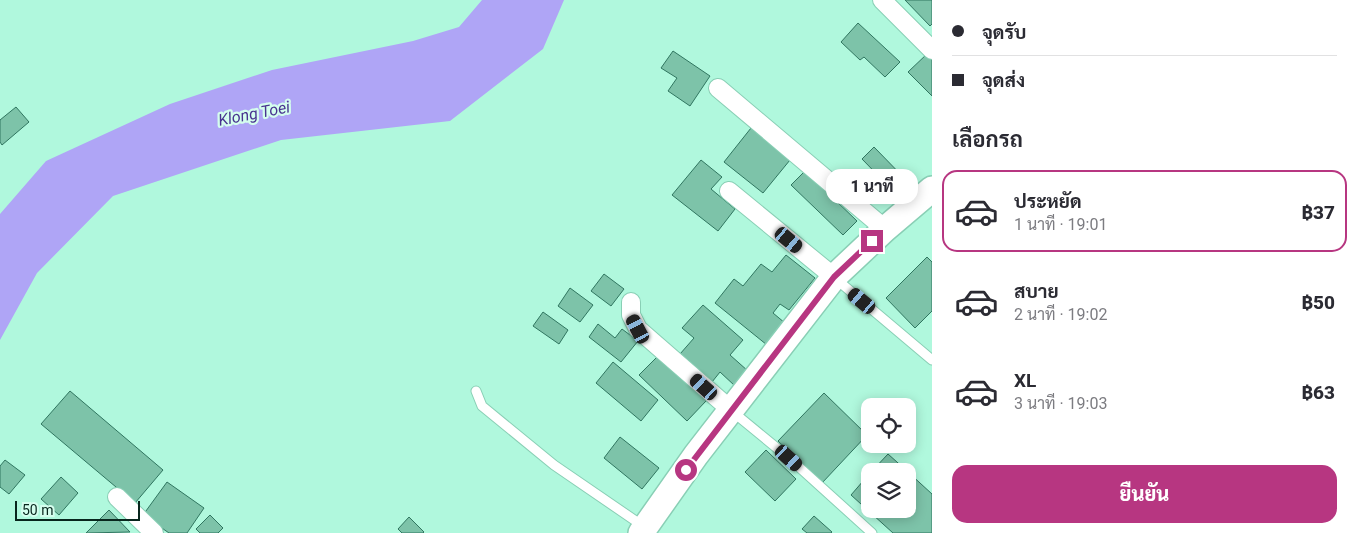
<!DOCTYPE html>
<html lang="th">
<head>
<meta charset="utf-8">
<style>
  body { margin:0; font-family:Roboto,Sarabun,sans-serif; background:#f2f2f3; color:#2b2b33; height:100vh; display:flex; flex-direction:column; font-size:19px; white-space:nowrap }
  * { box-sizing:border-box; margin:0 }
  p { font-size:16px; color:#7c7c81 }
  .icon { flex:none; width:28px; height:28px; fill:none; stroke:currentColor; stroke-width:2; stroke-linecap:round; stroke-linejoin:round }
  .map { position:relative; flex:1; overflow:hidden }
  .panel { display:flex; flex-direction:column; background:#fff; width:425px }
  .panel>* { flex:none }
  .banner { display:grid; align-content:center; height:110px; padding:0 20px; background:#fff }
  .fabs { position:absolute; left:861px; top:398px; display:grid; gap:10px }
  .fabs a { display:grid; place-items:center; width:55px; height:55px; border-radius:10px; background:#fff; box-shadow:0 2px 12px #0003; font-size:25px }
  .scale { position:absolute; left:15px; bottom:12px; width:125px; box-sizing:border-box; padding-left:5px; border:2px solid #08261d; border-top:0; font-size:14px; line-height:18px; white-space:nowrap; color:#08261d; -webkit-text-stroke:4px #d5feee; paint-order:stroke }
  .end { position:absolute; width:22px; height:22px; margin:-11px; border:6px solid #b73681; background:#fff; box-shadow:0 0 0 2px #fff }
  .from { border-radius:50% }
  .bubble { position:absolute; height:35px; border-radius:15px; background:#fff; box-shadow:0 2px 12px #0003; font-size:16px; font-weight:800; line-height:35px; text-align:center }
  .car { position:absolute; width:15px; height:30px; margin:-15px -8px; border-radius:6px; box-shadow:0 0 4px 1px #0007; background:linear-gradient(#222 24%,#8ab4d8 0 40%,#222 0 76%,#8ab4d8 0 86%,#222 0) }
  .banner b { display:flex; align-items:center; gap:18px; height:48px; font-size:19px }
  .banner b+b { border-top:1px solid #e1e1e2 }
  .banner i { width:12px; height:12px; background:#2b2b33 }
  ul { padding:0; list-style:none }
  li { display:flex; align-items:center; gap:15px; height:82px; margin:0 10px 8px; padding:0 10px; border:2px solid transparent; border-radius:15px }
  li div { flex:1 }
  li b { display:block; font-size:19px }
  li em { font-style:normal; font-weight:800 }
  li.active { border-color:#b73681 }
  li>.icon { width:45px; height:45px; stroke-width:1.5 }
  h2 { padding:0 20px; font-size:22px; line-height:60px }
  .action { display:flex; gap:10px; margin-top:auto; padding:10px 20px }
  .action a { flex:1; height:58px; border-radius:15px; background:#b73681; color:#fff; font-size:20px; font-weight:800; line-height:58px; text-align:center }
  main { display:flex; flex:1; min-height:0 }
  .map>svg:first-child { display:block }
</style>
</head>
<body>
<main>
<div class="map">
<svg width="932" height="533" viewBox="0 0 932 533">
  <rect width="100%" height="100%" fill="#b0f8dd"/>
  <!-- water -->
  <polygon fill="#afa5f6" points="482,0 564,0 543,49 450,121 281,140 113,196 37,273 0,340 0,214 46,161 170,104 272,70 413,41 459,27"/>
  <!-- building -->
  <g fill="#7dc3a9" stroke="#307660">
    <polygon points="905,0 932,0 932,24 930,26"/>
    <polygon points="858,23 900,62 885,77 864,57 860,60 841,42"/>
    <polygon points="673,51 710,76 690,106 668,91 677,78 661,68"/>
    <polygon points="928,53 932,58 932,96 908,72"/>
    <polygon points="16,107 29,122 2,145 0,142 0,120"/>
    <polygon points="751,128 790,160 763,193 724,162"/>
    <polygon points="874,147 910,184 898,196 862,159"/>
    <polygon points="701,160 722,177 711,189 735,209 718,231 672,195"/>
    <polygon points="805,171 857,221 843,235 791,185"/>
    <polygon points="786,255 815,278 789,310 780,304 773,313 785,323 767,345 715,303 734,279 743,286 761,264 772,272"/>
    <polygon points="927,257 932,262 932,311 915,328 886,298"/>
    <polygon points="604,274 624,289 611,306 591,291"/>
    <polygon points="570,288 593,305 580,322 558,306"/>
    <polygon points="703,305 743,340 730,355 748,371 735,386 720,372 712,382 680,354 694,338 682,328"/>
    <polygon points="543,312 568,330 559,344 533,326"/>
    <polygon points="598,324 615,338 622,329 638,341 621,362 589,337"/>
    <polygon points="659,355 706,401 687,421 639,375"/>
    <polygon points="613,362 658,400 641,421 596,383"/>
    <polygon points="70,391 163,470 135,503 41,424"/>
    <polygon points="824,393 867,435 822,483 778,441"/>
    <polygon points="620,437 659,468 642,489 604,458"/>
    <polygon points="766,450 796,479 775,501 745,472"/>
    <polygon points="888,454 907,471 872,471"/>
    <polygon points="5,460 25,475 9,494 0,487 0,466"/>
    <polygon points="908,472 932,494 932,533 893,533 851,495 870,473 870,509 908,509"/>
    <polygon points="61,477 78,493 59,515 41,499"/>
    <polygon points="167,482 204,508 187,533 169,533 143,515"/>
    <polygon points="109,510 130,532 86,533"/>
    <polygon points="210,515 223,528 218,533 200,533 196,529"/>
    <polygon points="814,516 832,532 831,533 807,533 802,529"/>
    <polygon points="409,517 424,532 423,533 402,533 398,529"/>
  </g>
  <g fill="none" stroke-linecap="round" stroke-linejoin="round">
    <defs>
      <g id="lane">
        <polyline points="836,279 932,360"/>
        <polyline points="476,391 482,406 554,465 643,526"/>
        <polyline points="733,412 789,458 872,533"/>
      </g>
      <g id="street">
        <polyline points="882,0 932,50"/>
        <polyline points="718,88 885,229"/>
        <polyline points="729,191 834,277"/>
        <polyline points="631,302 631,315 638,329 731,410"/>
        <polyline points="117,497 154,533"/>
      </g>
      <polyline id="secondary" points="641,533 696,455 834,277 885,229 932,189"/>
    </defs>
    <!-- lane casing -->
    <use href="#lane" stroke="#89cfb5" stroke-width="11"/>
    <!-- street casing -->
    <use href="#street" stroke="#89cfb5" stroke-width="20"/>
    <!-- secondary casing -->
    <use href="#secondary" stroke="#89cfb5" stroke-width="28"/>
    <!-- lane -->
    <use href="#lane" stroke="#fff" stroke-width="9"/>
    <!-- street -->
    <use href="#street" stroke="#fff" stroke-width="18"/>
    <!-- secondary -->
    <use href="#secondary" stroke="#fff" stroke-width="25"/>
  </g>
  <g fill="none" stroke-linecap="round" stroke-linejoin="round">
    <!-- route -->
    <polyline stroke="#b73681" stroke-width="6" points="686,470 834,277 872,241"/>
  </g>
  <g text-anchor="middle" stroke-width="4.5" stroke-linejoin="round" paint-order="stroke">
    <!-- water labels -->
    <g font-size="16" font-style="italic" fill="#48338f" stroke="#d5feee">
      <text transform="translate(254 113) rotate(-11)" y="6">Klong Toei</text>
    </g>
  </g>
</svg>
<div class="fabs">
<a><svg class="icon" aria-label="locate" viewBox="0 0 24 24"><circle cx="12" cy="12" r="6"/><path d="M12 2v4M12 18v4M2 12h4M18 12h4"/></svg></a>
<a><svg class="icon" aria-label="layers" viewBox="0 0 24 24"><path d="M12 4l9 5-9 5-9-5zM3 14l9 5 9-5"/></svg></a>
</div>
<div class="scale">50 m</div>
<i class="end from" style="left:686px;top:470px"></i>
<i class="end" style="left:872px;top:241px"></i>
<div class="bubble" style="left:826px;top:169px;width:92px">1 นาที</div>
<i class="car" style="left:789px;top:240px;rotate:130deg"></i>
<i class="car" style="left:862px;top:301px;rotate:310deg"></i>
<i class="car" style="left:638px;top:329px;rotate:332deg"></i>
<i class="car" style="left:704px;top:387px;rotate:312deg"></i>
<i class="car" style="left:789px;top:458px;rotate:132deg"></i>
</div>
<section class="panel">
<div class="banner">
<b><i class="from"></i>จุดรับ</b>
<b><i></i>จุดส่ง</b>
</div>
<h2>เลือกรถ</h2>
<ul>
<li class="active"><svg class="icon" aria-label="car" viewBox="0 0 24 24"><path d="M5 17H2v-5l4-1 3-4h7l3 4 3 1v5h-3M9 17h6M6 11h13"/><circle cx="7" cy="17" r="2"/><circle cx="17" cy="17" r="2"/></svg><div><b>ประหยัด</b><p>1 นาที · 19:01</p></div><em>฿37</em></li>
<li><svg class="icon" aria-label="car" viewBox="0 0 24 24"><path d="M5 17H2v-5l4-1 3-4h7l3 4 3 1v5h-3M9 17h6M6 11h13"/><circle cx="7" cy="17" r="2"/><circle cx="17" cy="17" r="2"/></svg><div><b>สบาย</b><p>2 นาที · 19:02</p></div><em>฿50</em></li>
<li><svg class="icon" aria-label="car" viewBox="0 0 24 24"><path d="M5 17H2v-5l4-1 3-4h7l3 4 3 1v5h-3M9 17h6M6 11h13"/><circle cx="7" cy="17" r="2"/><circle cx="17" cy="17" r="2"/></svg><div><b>XL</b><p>3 นาที · 19:03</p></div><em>฿63</em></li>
</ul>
<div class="action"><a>ยืนยัน</a></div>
</section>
</main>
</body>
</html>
